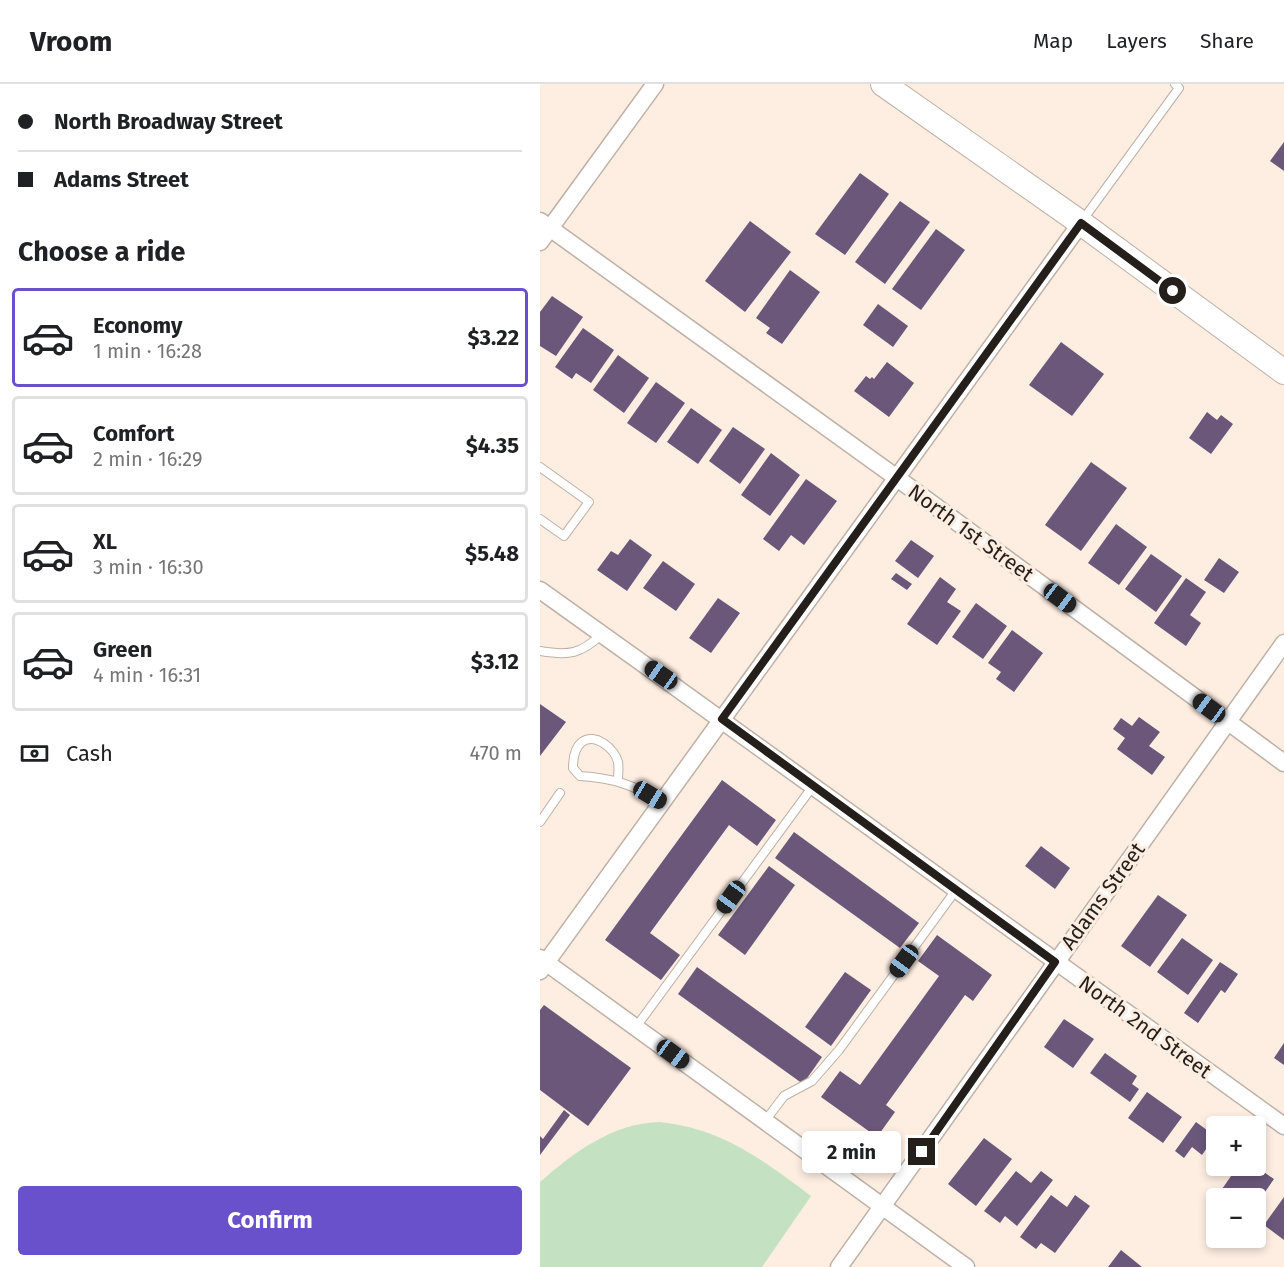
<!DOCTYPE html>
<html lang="en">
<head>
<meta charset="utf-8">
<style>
  body { margin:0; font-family:"Fira Sans",sans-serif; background:#f6f6f6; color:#202124; height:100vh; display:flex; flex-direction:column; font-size:22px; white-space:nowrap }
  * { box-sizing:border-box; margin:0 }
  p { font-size:20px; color:#757577 }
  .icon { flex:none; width:33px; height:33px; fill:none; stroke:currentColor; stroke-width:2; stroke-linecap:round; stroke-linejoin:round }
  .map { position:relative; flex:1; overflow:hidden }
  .details { display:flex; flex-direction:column; background:#fff; width:540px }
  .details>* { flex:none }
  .banner { display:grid; align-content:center; height:132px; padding:0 18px; background:#fff }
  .controls { position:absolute; left:666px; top:1032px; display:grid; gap:12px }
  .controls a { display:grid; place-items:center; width:60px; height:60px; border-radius:6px; background:#fff; box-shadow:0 3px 9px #0003; font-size:30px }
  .end { position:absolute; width:27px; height:27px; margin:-14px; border:8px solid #251f1b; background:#fff; box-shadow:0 0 0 3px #fff }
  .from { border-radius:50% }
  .bubble { position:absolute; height:42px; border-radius:6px; background:#fff; box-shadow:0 3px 9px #0003; font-size:20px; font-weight:700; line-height:42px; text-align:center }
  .car { position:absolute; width:18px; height:36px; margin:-18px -9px; border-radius:8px; box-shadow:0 0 4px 2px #0007; background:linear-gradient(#222 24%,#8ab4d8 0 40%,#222 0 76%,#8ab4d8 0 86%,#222 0) }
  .banner b { display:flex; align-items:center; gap:21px; height:57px; font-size:22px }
  .banner b+b { border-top:2px solid #e0e0e0 }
  .banner i { width:15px; height:15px; background:#202124 }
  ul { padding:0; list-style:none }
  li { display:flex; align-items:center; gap:18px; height:99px; margin:0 12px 9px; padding:0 6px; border:3px solid #e0e0e0; border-radius:6px }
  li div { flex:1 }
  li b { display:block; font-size:22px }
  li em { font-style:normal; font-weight:700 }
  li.on { border-color:#6951cb }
  li>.icon { width:54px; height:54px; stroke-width:1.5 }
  h2 { padding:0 18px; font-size:27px; line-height:72px }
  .pay { display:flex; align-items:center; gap:15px; height:66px; padding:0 18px; font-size:22px }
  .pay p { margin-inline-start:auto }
  .cta { display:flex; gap:12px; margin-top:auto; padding:12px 18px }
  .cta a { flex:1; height:69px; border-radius:6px; background:#6951cb; color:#fff; font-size:24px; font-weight:700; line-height:69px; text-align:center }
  header { display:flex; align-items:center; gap:36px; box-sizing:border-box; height:84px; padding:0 30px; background:#fff; border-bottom:2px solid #e0e0e0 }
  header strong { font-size:28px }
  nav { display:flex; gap:33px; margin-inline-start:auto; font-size:21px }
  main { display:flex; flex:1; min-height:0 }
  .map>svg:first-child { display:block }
</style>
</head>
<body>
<header>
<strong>Vroom</strong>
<nav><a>Map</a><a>Layers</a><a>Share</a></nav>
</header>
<main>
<section class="details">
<div class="banner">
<b><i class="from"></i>North Broadway Street</b>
<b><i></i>Adams Street</b>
</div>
<h2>Choose a ride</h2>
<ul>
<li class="on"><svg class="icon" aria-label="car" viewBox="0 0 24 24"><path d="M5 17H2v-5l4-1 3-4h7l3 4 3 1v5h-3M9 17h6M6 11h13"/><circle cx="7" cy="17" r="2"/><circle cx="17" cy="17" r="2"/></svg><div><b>Economy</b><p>1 min · 16:28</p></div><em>$3.22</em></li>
<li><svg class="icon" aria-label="car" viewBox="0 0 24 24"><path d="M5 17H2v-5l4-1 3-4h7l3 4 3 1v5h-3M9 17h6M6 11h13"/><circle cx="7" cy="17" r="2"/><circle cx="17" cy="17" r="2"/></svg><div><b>Comfort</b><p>2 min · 16:29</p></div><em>$4.35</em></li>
<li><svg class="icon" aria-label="car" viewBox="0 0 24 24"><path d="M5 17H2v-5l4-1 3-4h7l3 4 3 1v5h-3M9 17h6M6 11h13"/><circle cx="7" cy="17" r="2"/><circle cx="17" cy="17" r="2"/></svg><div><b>XL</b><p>3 min · 16:30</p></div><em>$5.48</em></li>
<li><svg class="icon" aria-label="car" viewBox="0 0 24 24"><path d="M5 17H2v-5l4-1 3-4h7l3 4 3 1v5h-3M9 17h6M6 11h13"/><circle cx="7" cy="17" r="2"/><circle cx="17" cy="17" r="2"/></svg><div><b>Green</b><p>4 min · 16:31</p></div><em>$3.12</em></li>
</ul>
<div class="pay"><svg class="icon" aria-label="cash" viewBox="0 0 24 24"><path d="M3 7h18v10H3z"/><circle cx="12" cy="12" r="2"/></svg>Cash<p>470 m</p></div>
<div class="cta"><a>Confirm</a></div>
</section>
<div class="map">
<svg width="744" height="1183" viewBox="0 0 744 1183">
  <rect width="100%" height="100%" fill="#feeee2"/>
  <!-- green -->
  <path fill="#c4e2c1" d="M120 1038C182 1045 222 1075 271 1112L222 1183H0V1098C34 1068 73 1039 120 1038Z"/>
  <!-- building -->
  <g fill="#6a577a">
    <polygon points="744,58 744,87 730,77"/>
    <polygon points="320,89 349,110 305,171 275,150"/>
    <polygon points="360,117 390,138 345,200 315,178"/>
    <polygon points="210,137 251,168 205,228 165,197"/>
    <polygon points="396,145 425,166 381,226 352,205"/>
    <polygon points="250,186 280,208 242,260 226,249 230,244 216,234"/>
    <polygon points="12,212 43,233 16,272 0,262 0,228"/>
    <polygon points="338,220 368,242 353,263 323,241"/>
    <polygon points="43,244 74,266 51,299 36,289 32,295 15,283"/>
    <polygon points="521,258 564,290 532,332 489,301"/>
    <polygon points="78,271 109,294 84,329 53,306"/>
    <polygon points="347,278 374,299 349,333 314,307 326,292 330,295 332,293 334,295"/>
    <polygon points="116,298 145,319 116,359 87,339"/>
    <polygon points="151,324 182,346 158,380 127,358"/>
    <polygon points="667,328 677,336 681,331 693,340 671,370 649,354"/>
    <polygon points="193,343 225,365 200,400 169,377"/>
    <polygon points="231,369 260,391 230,432 201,411"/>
    <polygon points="551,378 587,404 541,467 505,441"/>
    <polygon points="266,395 297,417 264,461 251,451 239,467 223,455"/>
    <polygon points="576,440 607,463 579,501 548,479"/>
    <polygon points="90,455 112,471 87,507 57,486 71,467 78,471"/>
    <polygon points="371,456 394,472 378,494 355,477"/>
    <polygon points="611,470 642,492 616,528 585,505"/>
    <polygon points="679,474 699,488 684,509 664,496"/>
    <polygon points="123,477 155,500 136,527 103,504"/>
    <polygon points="356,489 372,500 367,506 351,495"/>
    <polygon points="400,493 416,505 407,518 421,527 397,561 367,540"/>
    <polygon points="646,494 666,508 650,531 661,539 646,562 614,539"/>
    <polygon points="178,514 200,529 171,569 149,554"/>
    <polygon points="436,519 467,542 443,575 412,553"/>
    <polygon points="472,546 503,569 474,608 456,595 461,588 448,579"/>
    <polygon points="0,620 26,638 0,672"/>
    <polygon points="599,633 620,648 609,662 625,673 612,691 577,665 585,654 573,645 581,634 592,642"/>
    <polygon points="182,696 236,736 217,762 189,741 110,849 140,871 121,896 65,856"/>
    <polygon points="254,748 379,839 360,864 235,774"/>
    <polygon points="501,762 530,784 515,805 485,782"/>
    <polygon points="229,782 255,801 205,871 178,851"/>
    <polygon points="618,811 647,831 610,883 581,862"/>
    <polygon points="397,851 452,891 433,917 425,911 346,1021 355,1028 337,1053 281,1013 300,987 320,1001 399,892 378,877"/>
    <polygon points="642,854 673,876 648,911 617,888"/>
    <polygon points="680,878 698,890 685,909 681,906 658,939 644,929"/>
    <polygon points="157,883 282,973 263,1000 138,910"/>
    <polygon points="305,888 331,906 291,962 265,943"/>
    <polygon points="4,921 91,984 48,1042 0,1006 0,926"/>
    <polygon points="524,935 554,955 533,984 504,963"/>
    <polygon points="744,959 744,981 734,974"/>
    <polygon points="565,969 597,992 592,1000 599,1005 590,1018 550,989"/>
    <polygon points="607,1008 642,1033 623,1059 588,1034"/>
    <polygon points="24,1026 30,1031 0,1071 0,1052 3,1055"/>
    <polygon points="656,1038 675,1052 662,1071 652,1063 644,1074 635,1067"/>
    <polygon points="444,1054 472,1075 436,1122 408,1100"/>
    <polygon points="698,1082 715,1082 734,1095 716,1121 716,1114 676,1114 676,1120 673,1118"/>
    <polygon points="476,1087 491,1099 501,1087 513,1096 477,1142 465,1132 460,1139 444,1127"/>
    <polygon points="511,1111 527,1123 535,1111 550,1122 515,1169 501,1159 496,1165 480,1153"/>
    <polygon points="744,1113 744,1156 724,1141"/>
    <polygon points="581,1166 602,1183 568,1183"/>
  </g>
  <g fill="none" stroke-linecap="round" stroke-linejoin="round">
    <defs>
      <g id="lane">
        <polyline points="542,137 639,4 635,0"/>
        <polyline points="0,383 49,418 24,452 0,435"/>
        <path d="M0 567C29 572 41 570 62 550"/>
        <path d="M78 697C78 691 79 684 78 678 75 665 55 648 42 658 34 664 33 675 33 684L40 692C73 694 94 701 122 718"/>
        <polyline points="0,738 20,709"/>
        <polyline points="96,943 273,702"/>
        <polyline points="225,1037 244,1012 272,997 299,966 416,806"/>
      </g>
      <g id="street">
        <polyline points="0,137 357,394 744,679"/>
        <polyline points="0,158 115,0"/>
        <path d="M0 506C249 683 495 864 744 1042"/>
        <polyline points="0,874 426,1183"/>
        <polyline points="0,887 541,139"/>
        <polyline points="299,1183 744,559"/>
      </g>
      <polyline id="secondary" points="343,0 541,139 744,288"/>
    </defs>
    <!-- lane casing -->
    <use href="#lane" stroke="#bfb0a5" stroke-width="10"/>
    <!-- street casing -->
    <use href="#street" stroke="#bfb0a5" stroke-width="19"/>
    <!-- secondary casing -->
    <use href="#secondary" stroke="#bfb0a5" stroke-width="26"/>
    <!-- lane -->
    <use href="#lane" stroke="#fff" stroke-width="8"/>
    <!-- street -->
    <use href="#street" stroke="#fff" stroke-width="16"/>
    <!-- secondary -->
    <use href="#secondary" stroke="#fff" stroke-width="24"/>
  </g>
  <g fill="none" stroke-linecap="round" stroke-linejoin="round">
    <!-- route -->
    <polyline stroke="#251f1b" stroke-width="8" points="382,1068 515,878 182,635 541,139 633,207"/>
  </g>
  <g text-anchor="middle" stroke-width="6" stroke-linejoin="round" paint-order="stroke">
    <!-- street labels -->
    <g font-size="21" fill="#251f1b" stroke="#feeee2">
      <text transform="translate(431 449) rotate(36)" y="7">North 1st Street</text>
      <text transform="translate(563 812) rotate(-54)" y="7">Adams Street</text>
      <text transform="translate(605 943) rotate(36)" y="7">North 2nd Street</text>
    </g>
  </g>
</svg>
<div class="controls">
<a>+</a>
<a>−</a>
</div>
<i class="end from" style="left:633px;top:207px"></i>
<i class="end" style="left:382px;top:1068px"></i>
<div class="bubble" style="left:262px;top:1047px;width:99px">2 min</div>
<i class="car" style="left:520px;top:514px;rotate:127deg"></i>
<i class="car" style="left:121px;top:591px;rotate:305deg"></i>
<i class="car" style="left:669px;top:624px;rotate:306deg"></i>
<i class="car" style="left:110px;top:711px;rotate:121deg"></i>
<i class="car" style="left:191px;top:813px;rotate:216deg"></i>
<i class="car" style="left:364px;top:877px;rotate:216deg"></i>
<i class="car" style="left:133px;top:970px;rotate:126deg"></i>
</div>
</main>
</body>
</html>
